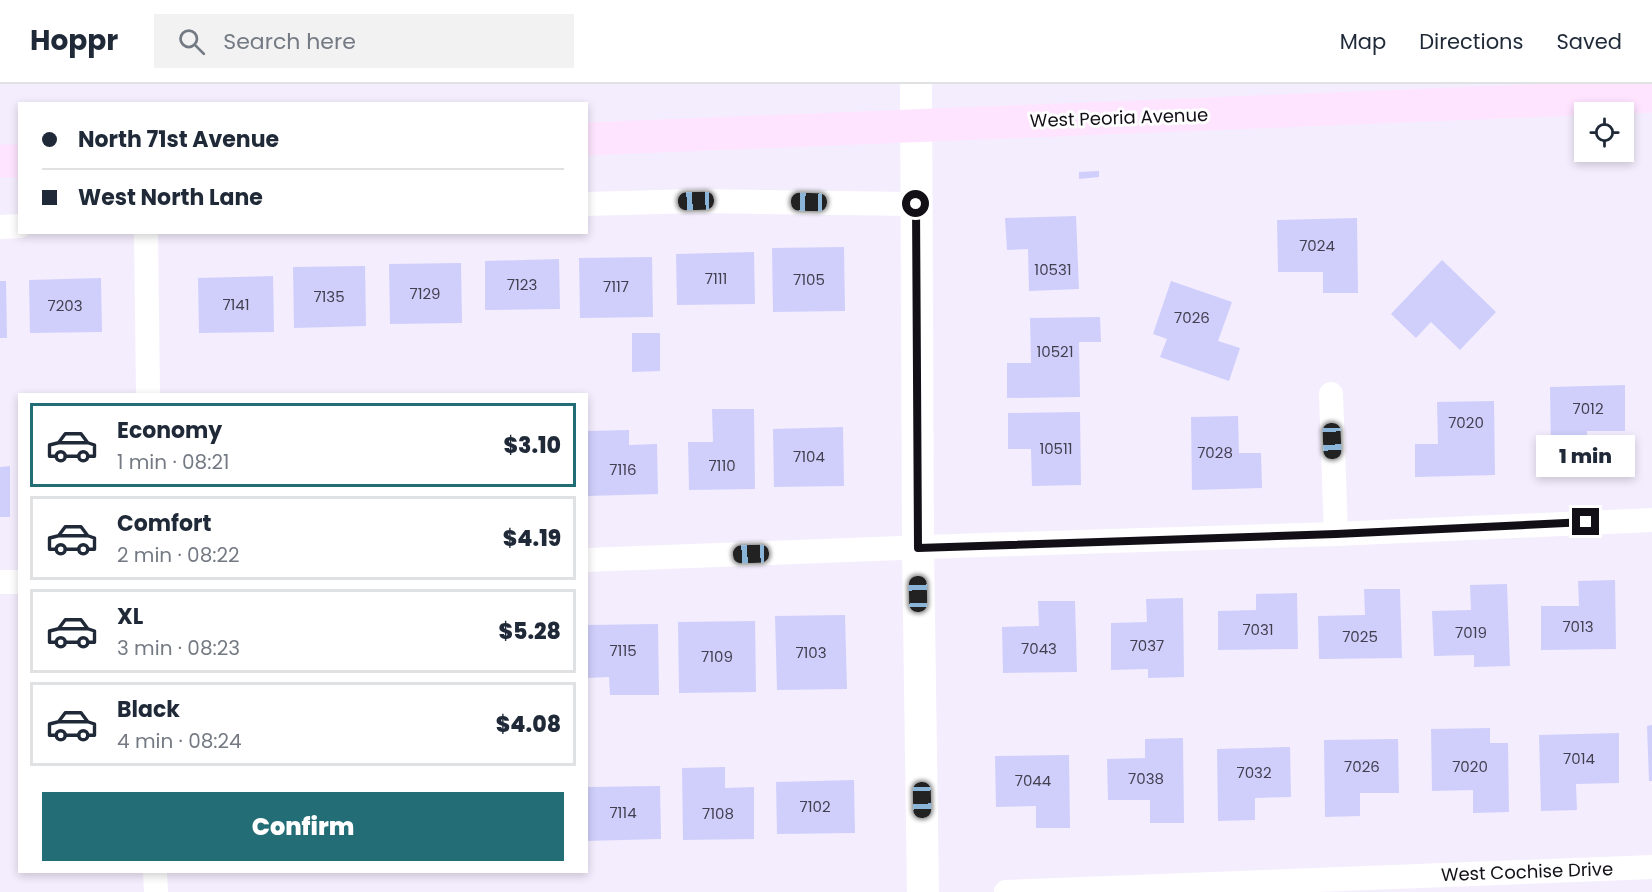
<!DOCTYPE html>
<html lang="en">
<head>
<meta charset="utf-8">
<style>
  body { margin:0; font-family:Poppins,sans-serif; background:#f2f2f3; color:#1f2937; height:100vh; display:flex; flex-direction:column; font-size:22px; white-space:nowrap }
  * { box-sizing:border-box; margin:0 }
  p { font-size:20px; color:#747a83 }
  .icon { flex:none; width:33px; height:33px; fill:none; stroke:currentColor; stroke-width:2; stroke-linecap:round; stroke-linejoin:round }
  .map { position:relative; flex:1; overflow:hidden }
  .side { position:absolute; left:18px; top:309px; width:570px; height:480px; display:flex; flex-direction:column; background:#fff; border-radius:0px; box-shadow:0 3px 9px #0003 }
  .side>* { flex:none }
  .guide { position:absolute; left:18px; top:18px; width:570px; height:132px; border-radius:0px; box-shadow:0 3px 9px #0003; display:grid; align-content:center; height:132px; padding:0 24px; background:#fff }
  .buttons { position:absolute; left:1574px; top:18px; display:grid; gap:12px }
  .buttons a { display:grid; place-items:center; width:60px; height:60px; border-radius:0px; background:#fff; box-shadow:0 3px 9px #0003; font-size:30px }
  .end { position:absolute; width:27px; height:27px; margin:-14px; border:8px solid #130f17; background:#fff; box-shadow:0 0 0 3px #fff }
  .from { border-radius:50% }
  .bubble { position:absolute; height:42px; border-radius:0px; background:#fff; box-shadow:0 3px 9px #0003; font-size:20px; font-weight:800; line-height:42px; text-align:center }
  .car { position:absolute; width:18px; height:36px; margin:-18px -9px; border-radius:8px; box-shadow:0 0 4px 2px #0007; background:linear-gradient(#222 24%,#8ab4d8 0 40%,#222 0 76%,#8ab4d8 0 86%,#222 0) }
  .guide b { display:flex; align-items:center; gap:21px; height:57px; font-size:22px }
  .guide b+b { border-top:2px solid #e0e1e3 }
  .guide i { width:15px; height:15px; background:#1f2937 }
  ul { padding:10px 0 0; list-style:none }
  li { display:flex; align-items:center; gap:18px; height:84px; margin:0 12px 9px; padding:0 12px; border:3px solid #e0e1e3; border-radius:0px }
  li div { flex:1 }
  li b { display:block; font-size:22px }
  li em { font-style:normal; font-weight:800 }
  li.active { border-color:#236d77 }
  li>.icon { width:54px; height:54px; stroke-width:1.5 }
  .primary-button { display:flex; gap:12px; margin-top:auto; padding:12px 24px }
  .primary-button a { flex:1; height:69px; border-radius:0px; background:#236d77; color:#fff; font-size:24px; font-weight:800; line-height:69px; text-align:center }
  header { display:flex; align-items:center; gap:36px; box-sizing:border-box; height:84px; padding:0 30px; background:#fff; border-bottom:2px solid #e0e1e3 }
  header strong { font-size:28px }
  nav { display:flex; gap:33px; margin-inline-start:auto; font-size:21px }
  .search { width:420px; height:54px; background:#f2f2f3; display:flex; align-items:center; gap:15px; box-sizing:border-box; padding:0 21px; border-radius:0px; color:#747a83; font-size:22px }
  .map>svg:first-child { display:block }
</style>
</head>
<body>
<header>
<strong>Hoppr</strong>
<div class="search"><svg class="icon" aria-label="search" viewBox="0 0 24 24"><circle cx="10" cy="10" r="6"/><path d="M15 15l6 6"/></svg>Search here</div>
<nav><a>Map</a><a>Directions</a><a>Saved</a></nav>
</header>
<div class="map">
<svg width="1652" height="808" viewBox="0 0 1652 808">
  <rect width="100%" height="100%" fill="#f4edfe"/>
  <!-- building -->
  <g fill="#d0cffb">
    <polygon points="1099,87 1099,93 1079,95 1079,88"/>
    <polygon points="1076,132 1079,205 1029,207 1028,165 1007,166 1005,134"/>
    <polygon points="1357,134 1358,209 1323,209 1323,188 1278,188 1277,136"/>
    <polygon points="844,163 845,227 773,228 772,164"/>
    <polygon points="754,168 755,220 677,221 676,170"/>
    <polygon points="652,173 653,233 580,234 579,174"/>
    <polygon points="559,175 560,225 485,226 485,177"/>
    <polygon points="1442,176 1496,228 1460,266 1431,238 1416,254 1391,230"/>
    <polygon points="461,179 462,239 390,240 389,180"/>
    <polygon points="365,182 366,242 294,244 293,183"/>
    <polygon points="273,192 274,248 199,249 198,194"/>
    <polygon points="101,194 102,248 30,249 29,196"/>
    <polygon points="0,197 6,197 7,254 0,254"/>
    <polygon points="1171,197 1232,218 1218,257 1240,264 1229,297 1160,273 1167,255 1153,250"/>
    <polygon points="1100,233 1101,258 1079,258 1080,313 1007,314 1007,279 1031,279 1030,234"/>
    <polygon points="632,249 660,249 660,287 632,288"/>
    <polygon points="1625,301 1625,347 1587,347 1588,370 1551,370 1550,303"/>
    <polygon points="1494,317 1495,391 1415,393 1415,360 1438,360 1437,318"/>
    <polygon points="712,325 754,325 755,405 689,406 688,358 713,358"/>
    <polygon points="1080,328 1081,401 1032,402 1031,365 1008,365 1008,329"/>
    <polygon points="1238,332 1239,369 1261,369 1262,404 1192,406 1191,333"/>
    <polygon points="843,343 844,402 774,403 773,345"/>
    <polygon points="629,346 629,361 657,360 658,410 588,412 587,347"/>
    <polygon points="10,382 10,433 0,433 0,383"/>
    <polygon points="1615,496 1616,565 1541,566 1541,522 1579,522 1578,497"/>
    <polygon points="1507,500 1510,582 1474,583 1474,571 1434,572 1432,527 1471,526 1470,501"/>
    <polygon points="1364,505 1400,505 1402,574 1319,575 1318,532 1365,531"/>
    <polygon points="1297,509 1298,565 1218,566 1218,527 1256,526 1256,510"/>
    <polygon points="1183,514 1184,593 1148,594 1148,585 1111,586 1111,539 1147,538 1146,515"/>
    <polygon points="1038,517 1075,517 1077,588 1003,589 1002,543 1039,542"/>
    <polygon points="845,531 847,605 777,606 775,532"/>
    <polygon points="755,537 756,608 679,609 678,538"/>
    <polygon points="658,540 659,611 610,611 609,593 586,594 586,541"/>
    <polygon points="1652,641 1652,697 1649,697 1647,642"/>
    <polygon points="1490,644 1490,659 1508,659 1509,728 1473,729 1473,706 1432,707 1431,645"/>
    <polygon points="1619,649 1619,699 1576,700 1577,726 1541,727 1539,651"/>
    <polygon points="1183,654 1184,739 1150,739 1150,716 1108,716 1107,675 1145,674 1145,655"/>
    <polygon points="1398,655 1399,709 1360,709 1360,732 1325,733 1324,656"/>
    <polygon points="1290,663 1291,713 1255,714 1255,736 1218,737 1217,665"/>
    <polygon points="1069,671 1070,744 1036,744 1036,722 996,723 995,672"/>
    <polygon points="725,683 725,704 754,703 754,755 683,756 682,684"/>
    <polygon points="854,696 855,749 777,750 776,698"/>
    <polygon points="660,702 661,755 586,757 586,703"/>
  </g>
  <g fill="none" stroke-linecap="round" stroke-linejoin="round">
    <!-- minor -->
    <g stroke="#fff" stroke-width="24">
      <polyline points="586,120 696,117 916,120"/>
      <polyline points="0,143 20,142"/>
      <polyline points="146,148 148,310"/>
      <polyline points="1331,310 1336,450"/>
      <polyline points="586,476 982,461 1336,450 1652,436"/>
      <polyline points="0,498 20,498"/>
      <polyline points="155,788 156,808"/>
      <polyline points="1006,808 1652,783"/>
    </g>
    <!-- tertiary -->
    <polyline stroke="#fff" stroke-width="32" points="916,0 918,464 923,808"/>
    <!-- secondary -->
    <g stroke="#fee4fe" stroke-width="33">
      <polyline points="586,55 1652,12"/>
      <polyline points="0,77 20,77"/>
    </g>
  </g>
  <g fill="none" stroke-linecap="round" stroke-linejoin="round">
    <!-- route -->
    <polyline stroke="#130f17" stroke-width="8" points="916,120 918,464 1336,450 1586,438"/>
  </g>
  <g text-anchor="middle" stroke-width="6" stroke-linejoin="round" paint-order="stroke">
    <!-- number labels -->
    <g font-size="15" fill="#423f50">
      <text x="1317" y="167">7024</text>
      <text x="1053" y="191">10531</text>
      <text x="716" y="200">7111</text>
      <text x="809" y="201">7105</text>
      <text x="522" y="206">7123</text>
      <text x="616" y="208">7117</text>
      <text x="425" y="215">7129</text>
      <text x="329" y="218">7135</text>
      <text x="236" y="226">7141</text>
      <text x="65" y="227">7203</text>
      <text x="1192" y="239">7026</text>
      <text x="1055" y="273">10521</text>
      <text x="1588" y="330">7012</text>
      <text x="1466" y="344">7020</text>
      <text x="1056" y="370">10511</text>
      <text x="1215" y="374">7028</text>
      <text x="809" y="378">7104</text>
      <text x="722" y="387">7110</text>
      <text x="623" y="391">7116</text>
      <text x="1578" y="548">7013</text>
      <text x="1258" y="551">7031</text>
      <text x="1471" y="554">7019</text>
      <text x="1360" y="558">7025</text>
      <text x="1147" y="567">7037</text>
      <text x="1039" y="570">7043</text>
      <text x="623" y="572">7115</text>
      <text x="811" y="574">7103</text>
      <text x="717" y="578">7109</text>
      <text x="1579" y="680">7014</text>
      <text x="1362" y="688">7026</text>
      <text x="1470" y="688">7020</text>
      <text x="1254" y="694">7032</text>
      <text x="1146" y="700">7038</text>
      <text x="1033" y="702">7044</text>
      <text x="815" y="728">7102</text>
      <text x="623" y="734">7114</text>
      <text x="718" y="735">7108</text>
    </g>
    <!-- street labels -->
    <g font-size="18" fill="#130f17" stroke="#fefefe">
      <text transform="translate(1119 34) rotate(-2)" y="6">West Peoria Avenue</text>
      <text transform="translate(1527 788) rotate(-2)" y="6">West Cochise Drive</text>
    </g>
  </g>
</svg>
<div class="buttons">
<a><svg class="icon" aria-label="locate" viewBox="0 0 24 24"><circle cx="12" cy="12" r="6"/><path d="M12 2v4M12 18v4M2 12h4M18 12h4"/></svg></a>
</div>
<i class="end from" style="left:916px;top:120px"></i>
<i class="end" style="left:1586px;top:438px"></i>
<div class="bubble" style="left:1536px;top:351px;width:99px">1 min</div>
<i class="car" style="left:696px;top:117px;rotate:268deg"></i>
<i class="car" style="left:809px;top:118px;rotate:271deg"></i>
<i class="car" style="left:1332px;top:357px;rotate:178deg"></i>
<i class="car" style="left:751px;top:470px;rotate:268deg"></i>
<i class="car" style="left:918px;top:510px;rotate:359deg"></i>
<i class="car" style="left:922px;top:716px;rotate:179deg"></i>
<div class="guide">
<b><i class="from"></i>North 71st Avenue</b>
<b><i></i>West North Lane</b>
</div>
<section class="side">
<ul>
<li class="active"><svg class="icon" aria-label="car" viewBox="0 0 24 24"><path d="M5 17H2v-5l4-1 3-4h7l3 4 3 1v5h-3M9 17h6M6 11h13"/><circle cx="7" cy="17" r="2"/><circle cx="17" cy="17" r="2"/></svg><div><b>Economy</b><p>1 min · 08:21</p></div><em>$3.10</em></li>
<li><svg class="icon" aria-label="car" viewBox="0 0 24 24"><path d="M5 17H2v-5l4-1 3-4h7l3 4 3 1v5h-3M9 17h6M6 11h13"/><circle cx="7" cy="17" r="2"/><circle cx="17" cy="17" r="2"/></svg><div><b>Comfort</b><p>2 min · 08:22</p></div><em>$4.19</em></li>
<li><svg class="icon" aria-label="car" viewBox="0 0 24 24"><path d="M5 17H2v-5l4-1 3-4h7l3 4 3 1v5h-3M9 17h6M6 11h13"/><circle cx="7" cy="17" r="2"/><circle cx="17" cy="17" r="2"/></svg><div><b>XL</b><p>3 min · 08:23</p></div><em>$5.28</em></li>
<li><svg class="icon" aria-label="car" viewBox="0 0 24 24"><path d="M5 17H2v-5l4-1 3-4h7l3 4 3 1v5h-3M9 17h6M6 11h13"/><circle cx="7" cy="17" r="2"/><circle cx="17" cy="17" r="2"/></svg><div><b>Black</b><p>4 min · 08:24</p></div><em>$4.08</em></li>
</ul>
<div class="primary-button"><a>Confirm</a></div>
</section>
</div>
</body>
</html>
